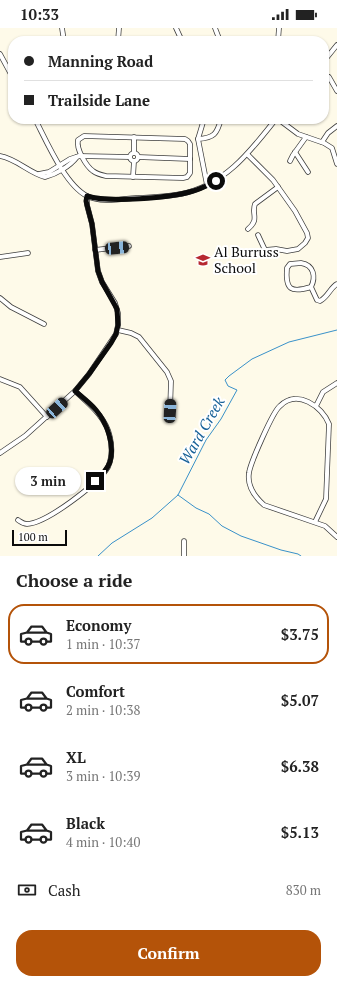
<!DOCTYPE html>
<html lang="en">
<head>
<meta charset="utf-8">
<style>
  body { margin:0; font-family:"PT Serif",serif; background:#f6f6f6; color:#222; height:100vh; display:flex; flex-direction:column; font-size:15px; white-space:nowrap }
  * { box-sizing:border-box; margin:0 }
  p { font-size:13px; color:#767676 }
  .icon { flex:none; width:22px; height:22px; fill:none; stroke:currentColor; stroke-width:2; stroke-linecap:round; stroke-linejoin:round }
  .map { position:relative; height:528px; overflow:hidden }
  .drawer { display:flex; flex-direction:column; background:#fff; flex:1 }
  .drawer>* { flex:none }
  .banner { position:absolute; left:8px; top:8px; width:321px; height:88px; border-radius:16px; box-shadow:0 1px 3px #0004; display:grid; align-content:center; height:88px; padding:0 16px; background:#fff }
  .scale { position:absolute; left:12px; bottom:10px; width:55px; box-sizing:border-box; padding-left:4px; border:2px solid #0b0b0b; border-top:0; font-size:11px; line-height:14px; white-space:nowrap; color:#0b0b0b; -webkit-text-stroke:3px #fff; paint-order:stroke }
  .end { position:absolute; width:18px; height:18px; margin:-9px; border:5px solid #0b0b0b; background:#fff; box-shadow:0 0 0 2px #fff }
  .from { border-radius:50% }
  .bubble { position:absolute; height:28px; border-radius:14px; background:#fff; box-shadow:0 1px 3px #0004; font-size:13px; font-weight:800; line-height:28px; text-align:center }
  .car { position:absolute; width:12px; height:24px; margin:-12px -6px; border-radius:5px; box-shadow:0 0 3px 1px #0007; background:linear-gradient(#222 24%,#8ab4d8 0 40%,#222 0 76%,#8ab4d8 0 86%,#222 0) }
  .banner b { display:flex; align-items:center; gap:14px; height:38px; font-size:15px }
  .banner b+b { border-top:1px solid #e0e0e0 }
  .banner i { width:10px; height:10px; background:#222 }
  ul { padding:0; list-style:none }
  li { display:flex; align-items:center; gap:12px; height:60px; margin:0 8px 6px; padding:0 8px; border:2px solid transparent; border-radius:16px }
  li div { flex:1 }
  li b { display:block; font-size:15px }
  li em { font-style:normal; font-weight:800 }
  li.current { border-color:#b45309 }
  li>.icon { width:36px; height:36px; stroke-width:1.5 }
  h2 { padding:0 16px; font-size:18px; line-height:48px }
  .pay { display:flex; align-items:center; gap:10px; height:44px; padding:0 16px; font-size:15px }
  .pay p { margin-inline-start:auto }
  .cta { display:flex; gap:8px; margin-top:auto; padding:8px 16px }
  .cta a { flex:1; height:46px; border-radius:16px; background:#b45309; color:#fff; font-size:16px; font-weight:800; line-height:46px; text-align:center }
  .status { display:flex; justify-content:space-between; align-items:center; height:28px; padding:0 20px; background:#fff; direction:ltr }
  .status svg { height:11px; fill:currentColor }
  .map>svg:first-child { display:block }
</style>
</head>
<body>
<div class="status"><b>10:33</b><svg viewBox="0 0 49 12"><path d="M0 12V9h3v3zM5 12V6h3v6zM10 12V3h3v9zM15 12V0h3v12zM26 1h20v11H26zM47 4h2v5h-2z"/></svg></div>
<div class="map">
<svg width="337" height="528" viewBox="0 0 337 528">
  <rect width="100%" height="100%" fill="#fefae9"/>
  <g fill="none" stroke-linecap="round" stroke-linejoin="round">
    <!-- stream -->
    <g stroke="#3991c9" stroke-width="1">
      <polyline points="178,467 196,480 209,486 222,498 241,508 281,522 298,526 301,528"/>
      <polyline points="98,528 112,515 152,490 178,467 206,412 221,391 237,362 228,358 225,352 229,348 252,331 289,314 337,302"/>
    </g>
    <defs>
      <g id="minor">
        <polyline points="62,0 64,13"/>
        <polyline points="176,0 182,13"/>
        <polyline points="215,0 220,13"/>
        <polyline points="118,13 119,0"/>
        <polyline points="278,13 279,0"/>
        <polyline points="0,26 13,50"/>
        <polyline points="324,33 337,17"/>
        <polyline points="329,49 337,63"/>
        <path d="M35 91C46 112 65 157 87 168 101 175 121 171 136 170 151 169 166 169 181 166 225 157 250 124 276 91"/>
        <polyline points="204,91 198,111 207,157"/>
        <polyline points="278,91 298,106 324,115 332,120 337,136"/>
        <path d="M84 108 185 111 188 113 190 116V145L187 149 183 150 106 148C101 147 97 146 93 143 86 138 76 121 78 112Z"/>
        <path d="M198 111C214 110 217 106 221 91"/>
        <polyline points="322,114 328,105 337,98"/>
        <polyline points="295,124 308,144"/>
        <circle cx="134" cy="129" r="4"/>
        <polyline points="134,125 134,109"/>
        <polyline points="248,127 273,152 295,183 307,205 308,210 305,215 298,221 287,223 276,221 265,222 264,225"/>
        <path d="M0 128C17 131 29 145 45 149 57 146 70 138 77 129"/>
        <polyline points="138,129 190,131"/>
        <polyline points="290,133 293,127 306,109"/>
        <polyline points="39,146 49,144 70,131 79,128 130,129"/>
        <polyline points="133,149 134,133"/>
        <path d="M248 201C260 191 251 186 255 176L278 159"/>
        <polyline points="258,207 265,222"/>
        <polyline points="95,222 129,218"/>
        <polyline points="0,229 28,225"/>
        <path d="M301 235C314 237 316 249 311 259 291 265 285 262 287 240L290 236Z"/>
        <path d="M311 259 317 272 320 273C328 269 330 260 337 256"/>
        <polyline points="0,270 11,279 44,296"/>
        <polyline points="118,302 131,305 139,309 167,344 171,353 170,383"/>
        <polyline points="0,351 20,359 47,389"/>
        <polyline points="316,378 323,364 337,355"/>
        <polyline points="0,425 25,408 75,363 89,346 116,306 118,297 118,285 115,275 102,254 98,243 92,196 87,177 87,168"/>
        <path d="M18 492C21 494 23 496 27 496 47 495 98 456 108 439 112 430 112 418 110 409 106 389 89 376 75 363"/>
        <path d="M315 494 326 471 329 396C322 378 297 361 280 378 273 383 250 436 249 445 247 458 255 469 264 477L325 498 337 509"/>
        <polyline points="184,513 184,528"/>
      </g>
    </defs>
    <!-- minor casing -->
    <use href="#minor" stroke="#3e3e3e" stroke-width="5.5"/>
    <!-- minor -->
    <use href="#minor" stroke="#fff" stroke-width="4"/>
  </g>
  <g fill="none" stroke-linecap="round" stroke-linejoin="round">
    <!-- route -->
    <path stroke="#0b0b0b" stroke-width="5" d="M95 453C101 448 107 442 110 434 115 417 107 395 96 382 90 375 82 369 75 363L89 346 111 315 116 306 118 297 117 281 102 254 98 243 92 196 86 173 87 168C109 175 170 170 193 163 201 161 208 157 216 153"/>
  </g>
  <!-- icons -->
  <defs>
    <symbol id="school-bare" viewBox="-9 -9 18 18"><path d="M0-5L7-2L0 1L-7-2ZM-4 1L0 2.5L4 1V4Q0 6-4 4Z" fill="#b62830" stroke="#fff" stroke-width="2.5" paint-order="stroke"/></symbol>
  </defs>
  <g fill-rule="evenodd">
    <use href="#school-bare" x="193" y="222" width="20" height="20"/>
  </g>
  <g text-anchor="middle" stroke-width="4" stroke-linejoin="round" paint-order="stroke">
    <!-- poi labels -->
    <g font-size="14" fill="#0b0b0b" stroke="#fff" text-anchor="start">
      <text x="214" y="229">Al Burruss<tspan x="214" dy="16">School</tspan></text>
    </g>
    <!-- water labels -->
    <g font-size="15" font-style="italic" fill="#196298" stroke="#fff">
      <text transform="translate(202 403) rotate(-60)" y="5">Ward Creek</text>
    </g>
  </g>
</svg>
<div class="scale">100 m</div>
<i class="end from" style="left:216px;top:153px"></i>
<i class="end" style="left:95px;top:453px"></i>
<div class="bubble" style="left:15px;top:439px;width:66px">3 min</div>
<i class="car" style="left:117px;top:220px;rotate:84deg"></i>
<i class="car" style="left:57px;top:380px;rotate:48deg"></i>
<i class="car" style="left:170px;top:383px;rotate:3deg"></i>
<div class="banner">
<b><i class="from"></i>Manning Road</b>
<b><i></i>Trailside Lane</b>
</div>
</div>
<section class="drawer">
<h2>Choose a ride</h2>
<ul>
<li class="current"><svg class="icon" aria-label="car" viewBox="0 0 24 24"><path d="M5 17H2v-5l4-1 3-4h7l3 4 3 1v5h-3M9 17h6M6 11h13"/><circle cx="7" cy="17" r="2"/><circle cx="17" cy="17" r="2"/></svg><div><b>Economy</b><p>1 min · 10:37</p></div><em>$3.75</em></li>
<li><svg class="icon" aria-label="car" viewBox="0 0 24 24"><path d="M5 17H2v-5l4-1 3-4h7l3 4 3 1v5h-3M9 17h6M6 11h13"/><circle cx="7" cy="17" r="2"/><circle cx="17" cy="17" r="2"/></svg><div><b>Comfort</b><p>2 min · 10:38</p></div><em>$5.07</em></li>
<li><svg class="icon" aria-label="car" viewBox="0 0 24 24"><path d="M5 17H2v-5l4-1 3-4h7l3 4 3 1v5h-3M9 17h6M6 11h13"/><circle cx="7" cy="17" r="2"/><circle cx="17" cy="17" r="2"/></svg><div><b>XL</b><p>3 min · 10:39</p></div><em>$6.38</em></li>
<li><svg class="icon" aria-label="car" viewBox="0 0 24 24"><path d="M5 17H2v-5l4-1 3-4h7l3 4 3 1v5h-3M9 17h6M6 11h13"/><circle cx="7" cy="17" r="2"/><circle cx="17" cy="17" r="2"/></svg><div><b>Black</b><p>4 min · 10:40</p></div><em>$5.13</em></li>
</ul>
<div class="pay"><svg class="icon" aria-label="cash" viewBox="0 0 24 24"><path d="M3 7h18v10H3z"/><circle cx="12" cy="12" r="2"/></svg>Cash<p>830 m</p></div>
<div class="cta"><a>Confirm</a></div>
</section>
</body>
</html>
